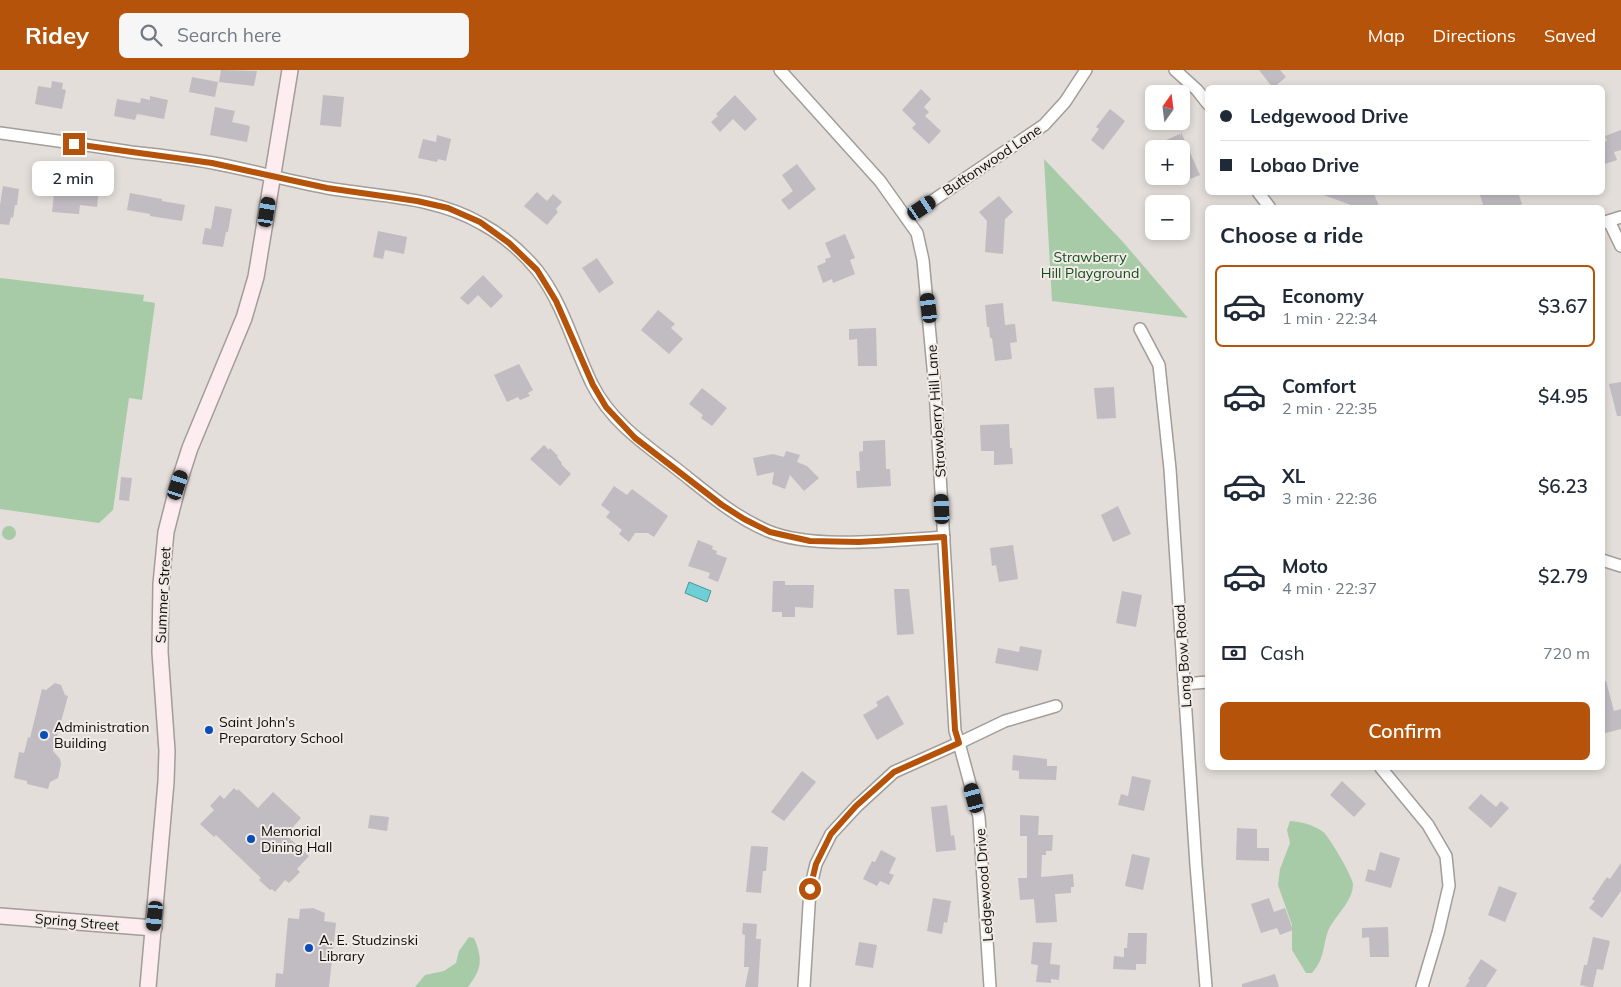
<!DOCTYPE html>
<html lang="en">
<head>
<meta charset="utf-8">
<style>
  body { margin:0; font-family:Mulish,sans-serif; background:#f6f6f7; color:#1f2937; height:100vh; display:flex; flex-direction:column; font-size:19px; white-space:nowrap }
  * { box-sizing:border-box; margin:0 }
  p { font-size:16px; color:#747a83 }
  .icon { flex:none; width:28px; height:28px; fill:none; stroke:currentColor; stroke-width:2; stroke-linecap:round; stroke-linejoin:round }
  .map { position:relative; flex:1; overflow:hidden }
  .details { position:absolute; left:1205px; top:135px; width:400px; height:565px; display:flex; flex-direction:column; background:#fff; border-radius:8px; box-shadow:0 2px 8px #0003 }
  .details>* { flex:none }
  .top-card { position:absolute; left:1205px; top:15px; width:400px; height:110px; border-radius:8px; box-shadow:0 2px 8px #0003; display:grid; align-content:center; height:110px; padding:0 15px; background:#fff }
  .needle { width:32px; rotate:14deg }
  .tools { position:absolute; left:1145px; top:15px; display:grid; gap:10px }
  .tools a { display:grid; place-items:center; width:45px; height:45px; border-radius:8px; background:#fff; box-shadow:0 2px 8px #0003; font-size:25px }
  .end { position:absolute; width:22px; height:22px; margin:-11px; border:6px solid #b45309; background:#fff; box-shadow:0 0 0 2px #fff }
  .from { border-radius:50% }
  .bubble { position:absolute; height:35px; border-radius:8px; background:#fff; box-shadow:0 2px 8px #0003; font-size:16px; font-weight:600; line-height:35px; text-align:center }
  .car { position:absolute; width:15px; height:30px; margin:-15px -8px; border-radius:6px; box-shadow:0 0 4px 1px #0007; background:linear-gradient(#222 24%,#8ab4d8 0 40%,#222 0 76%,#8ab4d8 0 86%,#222 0) }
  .top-card b { display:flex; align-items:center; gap:18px; height:48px; font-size:19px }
  .top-card b+b { border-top:1px solid #e0e1e3 }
  .top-card i { width:12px; height:12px; background:#1f2937 }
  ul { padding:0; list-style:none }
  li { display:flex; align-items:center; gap:15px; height:82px; margin:0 10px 8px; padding:0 5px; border:2px solid transparent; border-radius:8px }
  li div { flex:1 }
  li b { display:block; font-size:19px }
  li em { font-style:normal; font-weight:600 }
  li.current { border-color:#b45309 }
  li>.icon { width:45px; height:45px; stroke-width:1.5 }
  h2 { padding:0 15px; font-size:22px; line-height:60px }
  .pay { display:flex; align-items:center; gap:12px; height:55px; padding:0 15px; font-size:19px }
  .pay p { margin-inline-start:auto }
  .cta { display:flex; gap:10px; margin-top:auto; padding:10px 15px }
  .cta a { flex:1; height:58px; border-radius:8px; background:#b45309; color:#fff; font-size:20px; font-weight:600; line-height:58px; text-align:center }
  header { display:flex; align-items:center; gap:30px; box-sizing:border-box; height:70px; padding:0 25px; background:#b45309; color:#fff }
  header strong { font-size:24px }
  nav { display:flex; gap:28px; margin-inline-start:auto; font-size:18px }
  .search { width:350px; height:45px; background:#f6f6f7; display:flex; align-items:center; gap:12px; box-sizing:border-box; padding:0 18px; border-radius:8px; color:#747a83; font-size:19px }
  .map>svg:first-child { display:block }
</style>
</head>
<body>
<header>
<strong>Ridey</strong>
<div class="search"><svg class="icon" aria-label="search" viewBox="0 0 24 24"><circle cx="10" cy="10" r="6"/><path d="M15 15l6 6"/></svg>Search here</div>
<nav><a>Map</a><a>Directions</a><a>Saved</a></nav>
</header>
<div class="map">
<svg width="1621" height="917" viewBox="0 0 1621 917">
  <rect width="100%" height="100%" fill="#e3ded9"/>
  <!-- green -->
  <g fill="#a7cba7">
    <polygon points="1044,89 1123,172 1188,248 1052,231"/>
    <polygon points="0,208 144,225 143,231 155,233 142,330 129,328 113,440 99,453 0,439"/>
    <circle cx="9" cy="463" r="7"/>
    <path d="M1290 751C1302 752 1311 754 1322 761 1328 764 1352 806 1353 814 1353 832 1335 845 1328 861 1322 879 1325 888 1312 903H1306L1292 880V855L1278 815 1280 799 1290 773 1287 760Z"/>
    <path d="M469 867 474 868C483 889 482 899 468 917H415L425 905 444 901 456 893 459 881Z"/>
  </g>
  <!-- water -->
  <polygon fill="#6cd0d6" stroke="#509599" points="689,512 711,521 707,532 685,523"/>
  <!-- building -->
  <g fill="#c0bcc2">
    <polygon points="221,0 257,1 254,16 219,12"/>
    <polygon points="1259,0 1280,0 1286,7 1273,18"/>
    <polygon points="192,7 218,12 215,27 189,22"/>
    <polygon points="52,11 63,13 62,19 66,20 62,39 35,34 38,16 51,18"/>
    <polygon points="921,19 931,29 924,37 929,42 925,46 941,61 929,74 912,58 916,54 902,40"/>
    <polygon points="323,25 344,27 341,57 320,55"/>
    <polygon points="735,25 757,49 745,61 733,49 720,62 711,52 718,46 716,44"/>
    <polygon points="150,26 168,30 164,49 137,44 135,50 114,46 117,29 140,33 141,28 150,30"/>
    <polygon points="215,37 235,41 232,52 250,56 247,72 210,65"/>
    <polygon points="1110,39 1125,51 1103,80 1091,70 1099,59 1096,57"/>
    <polygon points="1621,60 1621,80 1614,82 1617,90 1602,95 1602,72 1607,71 1605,66"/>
    <polygon points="1181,62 1200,105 1185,111 1184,109 1181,111 1181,79 1145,79 1180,64 1181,67"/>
    <polygon points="437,65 451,69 446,91 438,89 437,92 418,88 423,69 436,72"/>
    <polygon points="797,94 816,119 789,140 781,130 793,121 782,105"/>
    <polygon points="3,116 19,119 17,135 15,135 13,148 11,147 9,155 0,154 0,135"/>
    <polygon points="77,116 99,118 97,137 80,135 79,144 52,142 54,124 76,126"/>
    <polygon points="537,122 547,131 553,124 562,132 556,139 558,142 547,155 524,136"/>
    <polygon points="1321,122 1373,122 1380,138 1359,138 1321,124"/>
    <polygon points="1479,122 1518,122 1522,134 1513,138 1484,138"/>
    <polygon points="130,123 162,129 162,131 185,135 182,151 150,146 150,144 127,140"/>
    <polygon points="999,126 1013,142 1005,149 1003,184 985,182 987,151 979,142"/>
    <polygon points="215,136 232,139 228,162 226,162 223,177 202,174 205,158 211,159"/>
    <polygon points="378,161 407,167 404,184 385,180 383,189 373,187"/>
    <polygon points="845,164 855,188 850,190 855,204 833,213 832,209 823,213 817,196 826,192 825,189 831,187 825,173"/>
    <polygon points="597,188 614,213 599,223 582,198"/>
    <polygon points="483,205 503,226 491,238 478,225 468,235 460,228"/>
    <polygon points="1003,233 1005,255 1015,254 1017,272 1010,273 1012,289 995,291 992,268 990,268 989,257 987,257 985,235"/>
    <polygon points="658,240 675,254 671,258 683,269 669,284 641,260"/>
    <polygon points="876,258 877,296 858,296 857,269 849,270 849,259"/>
    <polygon points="519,294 533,320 528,323 530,326 520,330 518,327 507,332 494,305"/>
    <polygon points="1621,312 1621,346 1617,346 1609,314"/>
    <polygon points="1114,317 1116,348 1097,349 1094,318"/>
    <polygon points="702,318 727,338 712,356 701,348 703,345 689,334"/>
    <polygon points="1009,354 1010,378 1012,378 1013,394 994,395 994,381 981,381 980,355"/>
    <polygon points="885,370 886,399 890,399 891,416 857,418 856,401 860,401 859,382 863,381 863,371"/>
    <polygon points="544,375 549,380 550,378 558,386 557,387 562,393 561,394 571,404 560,416 530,389"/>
    <polygon points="786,381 800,385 797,392 807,396 819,408 804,421 790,405 785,419 772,414 774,402 757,406 753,388 773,384 784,387"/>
    <polygon points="121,407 132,408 129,431 119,430"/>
    <polygon points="614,416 627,425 632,419 668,446 654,467 648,463 635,463 629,472 619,464 622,460 606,447 610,442 601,435"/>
    <polygon points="1118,436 1131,464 1113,472 1101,445"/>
    <polygon points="698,470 713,476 712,479 717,481 716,484 727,488 718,512 708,508 710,503 688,496"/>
    <polygon points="1013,475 1018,509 999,512 996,495 992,496 990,478"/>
    <polygon points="773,511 785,511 785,515 814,515 813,538 795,537 795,547 782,547 782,542 772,542"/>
    <polygon points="894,519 909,519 914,564 897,565"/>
    <polygon points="1122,521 1142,525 1136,557 1116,553"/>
    <polygon points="1020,576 1042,580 1038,601 995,593 998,578 1019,582"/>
    <polygon points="1602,611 1606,611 1614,641 1621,639 1621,659 1602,664"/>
    <polygon points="55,613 61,615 65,625 68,626 53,681 60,689 61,694 58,708 50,712 48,719 27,714 27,711 14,708 19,682 24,683 28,667 30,668 42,619 46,620"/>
    <polygon points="888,625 904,654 877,670 863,645 878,636 876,632"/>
    <polygon points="1013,685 1047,689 1047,696 1057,696 1056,710 1019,709 1019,701 1012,700"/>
    <polygon points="802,701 816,712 784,751 771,742"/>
    <polygon points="1132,706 1151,710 1144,741 1118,735 1121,724 1128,726"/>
    <polygon points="1342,711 1366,734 1354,747 1330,725"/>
    <polygon points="234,718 237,721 238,719 258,738 273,722 301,748 286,765 309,786 297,799 300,802 289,813 285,810 275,822 272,819 270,820 259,810 261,808 216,765 214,767 200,754 214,740 210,736 220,725 224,729"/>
    <polygon points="1481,724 1496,737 1501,731 1509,738 1491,758 1468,738"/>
    <polygon points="947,735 951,766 954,765 956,780 936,782 931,737"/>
    <polygon points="370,745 389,747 387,761 368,758"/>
    <polygon points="1020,745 1039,746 1038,765 1053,765 1052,781 1046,781 1046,785 1042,785 1041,807 1073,804 1074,817 1071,817 1071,823 1055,824 1057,852 1036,853 1034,829 1020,830 1018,808 1027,808 1027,766 1020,766"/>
    <polygon points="1237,758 1257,759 1257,778 1269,778 1269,791 1236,790"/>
    <polygon points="751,776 768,777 766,801 763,801 761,823 746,822"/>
    <polygon points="881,780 896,788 889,803 894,805 889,815 880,811 877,816 863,809 872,791 875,792"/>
    <polygon points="1380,782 1400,788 1391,818 1365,811 1368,799 1375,801"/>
    <polygon points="1132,784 1150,788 1143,820 1125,816"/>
    <polygon points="1621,793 1621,821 1602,848 1589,838 1595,831 1592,829 1607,807 1610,809"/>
    <polygon points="1499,816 1517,823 1505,852 1488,845"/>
    <polygon points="933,828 951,831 947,853 944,852 942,864 927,861"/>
    <polygon points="1269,828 1274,842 1285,838 1293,860 1280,865 1277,858 1261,863 1251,834"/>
    <polygon points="313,838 325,843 324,851 336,853 329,917 275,917 276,903 283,904 288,848 299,849 300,839"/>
    <polygon points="743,853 757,854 756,869 761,869 758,917 745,917 749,897 744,897 745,865 742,864"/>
    <polygon points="1388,857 1389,887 1370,887 1369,867 1362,868 1362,858"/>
    <polygon points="1128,863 1147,863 1146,894 1136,894 1136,900 1113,899 1114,886 1124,887 1124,878 1127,878"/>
    <polygon points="1593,867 1610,871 1603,900 1597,899 1593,917 1589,917 1580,915 1584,895 1587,895"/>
    <polygon points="859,872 877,875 873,898 855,895"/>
    <polygon points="1033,872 1052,873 1050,894 1060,895 1059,910 1051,909 1051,913 1036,912 1038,895 1031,894"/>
    <polygon points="1481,889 1497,900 1486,917 1465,917 1470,910 1468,909"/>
    <polygon points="1275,904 1279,917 1242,917 1242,914"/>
  </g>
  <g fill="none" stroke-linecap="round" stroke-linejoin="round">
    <defs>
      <g id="street">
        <polyline points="780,0 880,111 917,163 923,190 935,319 955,661 959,673 1005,651 1056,636"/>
        <polyline points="1175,0 1197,20 1208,34"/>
        <path d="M0 63C44 69 88 75 131 82 159 85 186 88 213 93 251 100 289 111 327 118 379 127 435 126 482 154 502 165 522 182 537 200 563 233 574 277 592 314 610 350 641 372 673 396 703 419 732 446 768 461 813 480 894 470 944 467"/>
        <polyline points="1258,122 1270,138"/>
        <polyline points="907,148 1044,55 1065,32 1086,0"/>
        <polyline points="1609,151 1621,176"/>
        <polyline points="1602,153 1621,147"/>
        <polyline points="1140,259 1159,295 1170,399 1196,795 1206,917"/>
        <polyline points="1602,490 1621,496"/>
        <polyline points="1184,614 1208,612"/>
        <polyline points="1381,698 1428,755 1446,786 1449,816 1438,863 1422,917"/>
        <polyline points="804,917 810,819 816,794 831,764 857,736 894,702 959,673 979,747 990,917"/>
      </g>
      <g id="secondary">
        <polyline points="0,846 154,858"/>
        <polyline points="148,917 166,712 167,681 160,582 161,514 166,462 178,415 190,378 244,248 256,207 290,0"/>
      </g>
    </defs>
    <!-- street casing -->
    <use href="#street" stroke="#a29d99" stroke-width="14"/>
    <!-- secondary casing -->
    <use href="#secondary" stroke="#a29d99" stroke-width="18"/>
    <!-- street -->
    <use href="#street" stroke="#fff" stroke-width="11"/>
    <!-- secondary -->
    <use href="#secondary" stroke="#fdecf0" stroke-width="15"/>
  </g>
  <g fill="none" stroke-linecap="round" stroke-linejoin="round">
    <!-- route -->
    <polyline stroke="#b45309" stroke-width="6" points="74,74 212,93 327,118 417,131 448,138 480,152 509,173 537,200 556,231 593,315 606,337 635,368 722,435 744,449 770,462 810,471 859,472 944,467 955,660 959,673 894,702 856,736 831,764 816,794 810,819"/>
  </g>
  <!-- markers -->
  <g fill="#0a4db8" stroke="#f0ebe6" stroke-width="2">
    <circle cx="209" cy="660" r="5"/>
    <circle cx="44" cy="665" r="5"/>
    <circle cx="251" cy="769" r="5"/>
    <circle cx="309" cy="878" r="5"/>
  </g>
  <g text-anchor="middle" stroke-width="4" stroke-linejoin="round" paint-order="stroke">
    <!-- street labels -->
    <g font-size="14" fill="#0e0c0a" stroke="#f0ebe6">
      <text transform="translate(992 90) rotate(-34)" y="5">Buttonwood Lane</text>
      <text transform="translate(936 341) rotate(-94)" y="5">Strawberry Hill Lane</text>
      <text transform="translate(163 525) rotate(-87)" y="5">Summer Street</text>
      <text transform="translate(1183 586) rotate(-94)" y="5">Long Bow Road</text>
      <text transform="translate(984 815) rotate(-94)" y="5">Ledgewood Drive</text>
      <text transform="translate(77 852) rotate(5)" y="5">Spring Street</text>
    </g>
    <!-- park labels -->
    <g font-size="14" fill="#134c19" stroke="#f0ebe6">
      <text x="1090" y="192">Strawberry<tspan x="1090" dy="16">Hill Playground</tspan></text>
    </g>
    <!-- poi labels -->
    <g font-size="14" fill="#0e0c0a" stroke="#f0ebe6" text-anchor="start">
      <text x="219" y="657">Saint John's<tspan x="219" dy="16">Preparatory School</tspan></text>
      <text x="54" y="662">Administration<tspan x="54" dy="16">Building</tspan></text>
      <text x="261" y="766">Memorial<tspan x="261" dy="16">Dining Hall</tspan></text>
      <text x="319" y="875">A. E. Studzinski<tspan x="319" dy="16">Library</tspan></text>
    </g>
  </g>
</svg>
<div class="tools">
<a><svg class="needle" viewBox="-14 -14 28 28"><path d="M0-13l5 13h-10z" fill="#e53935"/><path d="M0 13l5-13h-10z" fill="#747a83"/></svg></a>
<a>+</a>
<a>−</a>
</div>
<i class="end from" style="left:810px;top:819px"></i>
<i class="end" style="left:74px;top:74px"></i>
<div class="bubble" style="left:32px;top:91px;width:82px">2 min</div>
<i class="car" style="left:922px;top:138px;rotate:56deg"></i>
<i class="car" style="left:267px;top:142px;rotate:9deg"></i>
<i class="car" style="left:929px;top:238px;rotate:353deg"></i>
<i class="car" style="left:178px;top:415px;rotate:18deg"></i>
<i class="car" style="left:942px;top:439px;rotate:357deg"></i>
<i class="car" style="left:974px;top:728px;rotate:345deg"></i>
<i class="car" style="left:155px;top:846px;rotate:186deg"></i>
<div class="top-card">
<b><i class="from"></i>Ledgewood Drive</b>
<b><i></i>Lobao Drive</b>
</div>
<section class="details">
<h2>Choose a ride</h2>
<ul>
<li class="current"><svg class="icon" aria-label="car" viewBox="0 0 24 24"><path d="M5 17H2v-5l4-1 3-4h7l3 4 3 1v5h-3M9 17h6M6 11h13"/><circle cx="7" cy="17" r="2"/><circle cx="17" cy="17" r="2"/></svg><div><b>Economy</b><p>1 min · 22:34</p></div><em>$3.67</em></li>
<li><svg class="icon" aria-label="car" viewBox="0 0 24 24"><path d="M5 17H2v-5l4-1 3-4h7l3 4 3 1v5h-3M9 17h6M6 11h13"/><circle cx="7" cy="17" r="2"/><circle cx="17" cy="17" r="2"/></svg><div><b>Comfort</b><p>2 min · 22:35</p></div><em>$4.95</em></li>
<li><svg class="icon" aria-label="car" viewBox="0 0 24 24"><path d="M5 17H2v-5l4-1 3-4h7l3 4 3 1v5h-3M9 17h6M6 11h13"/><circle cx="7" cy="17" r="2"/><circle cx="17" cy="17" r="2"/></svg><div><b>XL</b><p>3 min · 22:36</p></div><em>$6.23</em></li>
<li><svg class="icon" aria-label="car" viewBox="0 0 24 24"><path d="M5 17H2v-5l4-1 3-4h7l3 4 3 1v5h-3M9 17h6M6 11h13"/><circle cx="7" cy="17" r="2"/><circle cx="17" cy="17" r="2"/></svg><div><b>Moto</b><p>4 min · 22:37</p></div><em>$2.79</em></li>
</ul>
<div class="pay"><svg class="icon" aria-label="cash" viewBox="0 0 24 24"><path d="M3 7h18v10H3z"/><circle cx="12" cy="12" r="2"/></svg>Cash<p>720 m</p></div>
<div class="cta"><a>Confirm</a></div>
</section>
</div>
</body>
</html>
